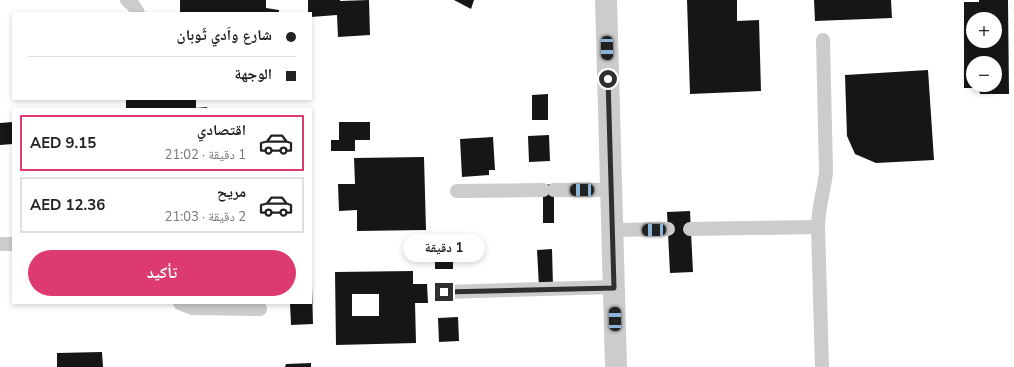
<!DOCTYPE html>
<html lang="ar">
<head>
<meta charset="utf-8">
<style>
  body { margin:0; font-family:"Nunito Sans","Noto Naskh Arabic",sans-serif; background:#f6f6f6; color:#222; direction:rtl; height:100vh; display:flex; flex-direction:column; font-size:15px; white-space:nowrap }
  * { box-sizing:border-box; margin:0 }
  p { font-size:13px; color:#767676 }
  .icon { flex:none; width:22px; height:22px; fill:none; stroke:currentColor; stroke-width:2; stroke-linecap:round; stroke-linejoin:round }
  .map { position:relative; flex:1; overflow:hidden; direction:ltr }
  .sheet { position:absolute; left:12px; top:108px; width:300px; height:196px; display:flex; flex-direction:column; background:#fff; border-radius:0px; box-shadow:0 2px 6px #0003; direction:rtl }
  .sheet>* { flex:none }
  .hud { position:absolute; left:12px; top:12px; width:300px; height:88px; border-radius:0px; box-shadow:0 2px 6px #0003; direction:rtl; display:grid; align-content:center; height:88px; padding:0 16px; background:#fff }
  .buttons { position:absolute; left:966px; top:12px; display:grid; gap:8px }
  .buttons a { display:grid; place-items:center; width:36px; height:36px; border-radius:50%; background:#fff; box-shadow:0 2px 6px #0003; font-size:20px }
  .end { position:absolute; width:18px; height:18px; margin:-9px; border:5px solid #2f2f2f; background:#fff; box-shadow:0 0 0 2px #fff }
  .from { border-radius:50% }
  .bubble { position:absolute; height:28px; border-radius:14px; background:#fff; box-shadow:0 2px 6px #0003; font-size:13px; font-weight:700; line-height:28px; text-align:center; direction:rtl }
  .car { position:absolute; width:12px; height:24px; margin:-12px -6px; border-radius:5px; box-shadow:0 0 3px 1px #0007; background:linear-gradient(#222 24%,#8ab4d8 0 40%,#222 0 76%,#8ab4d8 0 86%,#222 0) }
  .hud b { display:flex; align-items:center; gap:14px; height:38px; font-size:15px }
  .hud b+b { border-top:1px solid #e0e0e0 }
  .hud i { width:10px; height:10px; background:#222 }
  ul { padding:7px 0 0; list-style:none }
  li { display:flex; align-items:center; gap:12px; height:56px; margin:0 8px 6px; padding:0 8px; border:2px solid #e0e0e0; border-radius:0px }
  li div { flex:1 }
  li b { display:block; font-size:15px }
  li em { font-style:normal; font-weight:700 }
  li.on { border-color:#dd3a6f }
  li>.icon { width:36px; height:36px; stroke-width:1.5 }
  .button { display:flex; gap:8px; margin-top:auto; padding:8px 16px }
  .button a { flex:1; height:46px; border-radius:24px; background:#dd3a6f; color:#fff; font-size:16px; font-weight:700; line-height:46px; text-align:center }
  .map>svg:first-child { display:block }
</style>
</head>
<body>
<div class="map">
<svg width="1014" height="367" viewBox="0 0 1014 367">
  <rect width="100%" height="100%" fill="#fff"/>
  <!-- building -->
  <g fill="#161616" fill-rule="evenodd">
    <polygon points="180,0 266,0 266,8 279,10 279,13 180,13"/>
    <polygon points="308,0 340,0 340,1 369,0 370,35 338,37 337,15 311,17 311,13 308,13"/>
    <polygon points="454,0 474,0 471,9"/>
    <polygon points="687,0 737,0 737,21 759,20 761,91 690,94"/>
    <polygon points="814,0 891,0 892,18 815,21"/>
    <path d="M979 0H1008L1009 94H980L979 88H964V2H979ZM973 19H995V41H973ZM973 63H995V85H973Z"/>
    <polygon points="928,70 934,160 876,163 855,154 847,136 845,75"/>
    <polygon points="548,94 548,120 532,120 532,95"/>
    <polygon points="126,99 196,99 196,108 207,107 207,109 126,109"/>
    <polygon points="13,122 13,144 0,145 0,123"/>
    <polygon points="339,122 370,122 370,140 355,140 355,151 331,151 331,140 339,140"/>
    <polygon points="549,135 550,161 529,162 528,136"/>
    <polygon points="493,137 495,170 489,170 489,175 462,177 460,139"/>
    <polygon points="424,157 426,230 357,231 357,210 339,211 338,184 355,184 354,158"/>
    <polygon points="554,184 554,223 543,223 543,185"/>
    <polygon points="690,211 693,272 670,273 667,212"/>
    <polygon points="552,249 553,286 539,287 537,250"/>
    <rect x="435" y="250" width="18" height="19"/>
    <path d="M413 271V284H427L428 303H415L416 343 336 345 335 272ZM352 294H379V316H352Z"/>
    <polygon points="311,287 312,287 313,324 291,325 290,303 311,303"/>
    <polygon points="458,317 459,341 439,342 438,318"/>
    <polygon points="102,352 103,367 57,367 57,353"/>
    <polygon points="311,363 311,367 285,367 286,364"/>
  </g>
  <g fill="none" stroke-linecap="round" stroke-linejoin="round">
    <!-- service -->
    <g stroke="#ccc" stroke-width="14">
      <polyline points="127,0 133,5 138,13"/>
      <polyline points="554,190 611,190"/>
      <polyline points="457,191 543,190"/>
      <polyline points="690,229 818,227"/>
      <polyline points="612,230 668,229"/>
      <polyline points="0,244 13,244"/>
      <polyline points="444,292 614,287"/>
      <polyline points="180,303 192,308 260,309"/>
      <path d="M822 367 818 227C818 208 824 191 826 172L823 40"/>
    </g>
    <!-- minor -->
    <polyline stroke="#ccc" stroke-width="22" points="606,0 616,367"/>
  </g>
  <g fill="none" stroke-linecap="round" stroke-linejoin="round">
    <!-- route -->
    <polyline stroke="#2f2f2f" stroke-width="5" points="444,292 614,288 608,79"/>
  </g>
</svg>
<div class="buttons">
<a>+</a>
<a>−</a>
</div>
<i class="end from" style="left:608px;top:79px"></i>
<i class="end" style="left:444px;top:292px"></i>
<div class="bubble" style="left:403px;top:234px;width:82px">1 دقيقة</div>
<i class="car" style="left:607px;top:48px;rotate:179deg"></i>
<i class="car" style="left:582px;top:190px;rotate:270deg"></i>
<i class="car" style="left:654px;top:230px;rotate:269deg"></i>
<i class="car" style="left:615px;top:319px;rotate:359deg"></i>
<div class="hud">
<b><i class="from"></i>شارع واَدي ثَوبان</b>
<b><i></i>الوجهة</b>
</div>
<section class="sheet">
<ul>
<li class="on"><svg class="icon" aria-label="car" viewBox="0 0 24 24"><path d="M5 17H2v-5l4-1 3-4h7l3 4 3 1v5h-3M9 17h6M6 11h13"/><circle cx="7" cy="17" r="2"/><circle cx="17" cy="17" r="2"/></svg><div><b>اقتصادي</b><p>1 دقيقة · 21:02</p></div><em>AED 9.15</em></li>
<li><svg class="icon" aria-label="car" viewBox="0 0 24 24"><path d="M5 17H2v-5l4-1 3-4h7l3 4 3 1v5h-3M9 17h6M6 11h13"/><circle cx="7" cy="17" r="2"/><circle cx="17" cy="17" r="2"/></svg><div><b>مريح</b><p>2 دقيقة · 21:03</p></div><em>AED 12.36</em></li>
</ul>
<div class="button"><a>تأكيد</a></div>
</section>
</div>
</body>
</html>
